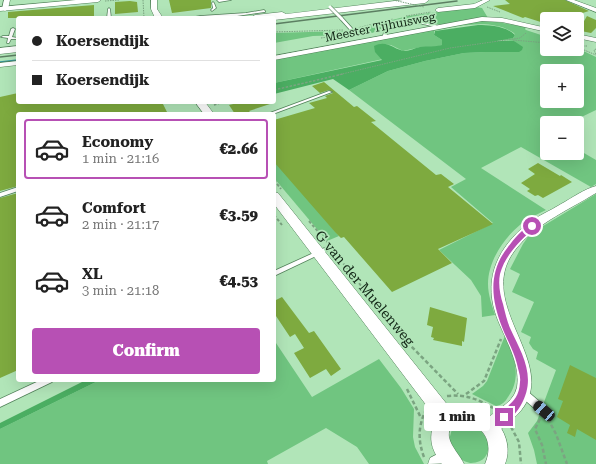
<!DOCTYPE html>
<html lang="en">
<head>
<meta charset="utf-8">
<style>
  body { margin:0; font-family:"Roboto Serif",serif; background:#f6f6f6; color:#222; height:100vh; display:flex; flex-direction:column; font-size:15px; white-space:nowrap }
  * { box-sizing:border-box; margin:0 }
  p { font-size:13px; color:#767676 }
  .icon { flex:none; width:22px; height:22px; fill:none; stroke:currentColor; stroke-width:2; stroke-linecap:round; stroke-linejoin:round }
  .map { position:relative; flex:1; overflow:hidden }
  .sheet { position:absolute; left:16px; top:112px; width:260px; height:270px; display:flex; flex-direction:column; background:#fff; border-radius:4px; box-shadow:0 4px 16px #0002 }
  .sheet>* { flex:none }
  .hud { position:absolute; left:16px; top:16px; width:260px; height:88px; border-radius:4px; box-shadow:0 4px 16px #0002; display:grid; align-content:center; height:88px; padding:0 16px; background:#fff }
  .tools { position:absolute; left:540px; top:12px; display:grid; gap:8px }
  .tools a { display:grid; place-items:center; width:44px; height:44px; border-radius:4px; background:#fff; box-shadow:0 4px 16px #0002; font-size:20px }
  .end { position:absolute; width:18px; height:18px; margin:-9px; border:5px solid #b750b4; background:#fff; box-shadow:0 0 0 2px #fff }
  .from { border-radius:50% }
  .bubble { position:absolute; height:28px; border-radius:4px; background:#fff; box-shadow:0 4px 16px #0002; font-size:13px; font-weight:800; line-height:28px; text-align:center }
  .car { position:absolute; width:12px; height:24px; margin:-12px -6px; border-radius:5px; box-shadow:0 0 3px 1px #0007; background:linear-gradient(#222 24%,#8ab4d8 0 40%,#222 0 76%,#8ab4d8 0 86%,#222 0) }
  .hud b { display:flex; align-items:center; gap:14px; height:38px; font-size:15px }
  .hud b+b { border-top:1px solid #e0e0e0 }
  .hud i { width:10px; height:10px; background:#222 }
  ul { padding:7px 0 0; list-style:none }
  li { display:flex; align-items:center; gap:12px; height:60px; margin:0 8px 6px; padding:0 8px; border:2px solid transparent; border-radius:4px }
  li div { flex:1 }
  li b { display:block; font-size:15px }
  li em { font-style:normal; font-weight:800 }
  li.current { border-color:#b750b4 }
  li>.icon { width:36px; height:36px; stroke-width:1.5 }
  .action { display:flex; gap:8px; margin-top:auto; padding:8px 16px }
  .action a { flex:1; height:46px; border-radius:4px; background:#b750b4; color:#fff; font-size:16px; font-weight:800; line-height:46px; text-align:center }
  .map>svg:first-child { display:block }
</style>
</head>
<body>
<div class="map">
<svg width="596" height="464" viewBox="0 0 596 464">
  <rect width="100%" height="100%" fill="#b1e5b8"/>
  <!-- green -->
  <g fill="#70c580" fill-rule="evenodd">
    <polygon points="476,7 482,8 488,18 442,25 418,20 393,25 372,33 356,29 408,16"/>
    <path d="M480 21H491L526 27 525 29 526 30 547 37V49H577V48L596 57V110L569 123H547V153H577V149L596 160V184L591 187 521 147 481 168 546 210C538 214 529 218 521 224 504 238 488 261 488 284 488 295 492 305 495 315L482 317 481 296 471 280 439 250 493 223 451 187 466 179 349 90 388 71 425 61 464 53 486 52H519L514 41 496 40 513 38 515 35 514 33C491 18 459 26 434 31V35L442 40 443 45 434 47H421L403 51 391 45 381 44 383 59 274 83V60ZM547 71H577V101H547Z"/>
    <polygon points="344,31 346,35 313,36 274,43 274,33"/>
    <polygon points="274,159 339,236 327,241 274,178"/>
    <polygon points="596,194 596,464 537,464 534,450 528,433 537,421 556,370 536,359 538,352 533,349 529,343 531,337 521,332 534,302 512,292 520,274 510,269 523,244 530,234"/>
    <path d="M506 333C513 355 523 377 508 397 505 402 502 405 496 406L472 394 483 386 487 381Z"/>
    <polygon points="274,340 312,397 379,359 401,388 414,409 413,437 415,447 424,464 369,464 357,447 326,428 267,461 268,464 0,464 0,429 100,380 274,380"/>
    <path d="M461 424C493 424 498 464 470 463 466 462 461 460 459 457 455 452 452 446 449 440L452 429Z"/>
  </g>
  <!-- forest -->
  <g fill="#4bae62">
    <path d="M478 25C490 25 506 26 515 35L513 38 497 41H514L523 47 522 50 519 52H486L464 53 425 61 388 71 349 90 333 79 274 94V83L382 60 375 52 374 46C387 39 394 50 405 51 409 51 415 48 420 47 428 46 435 47 442 45V40L434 35 435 31Z"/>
    <polygon points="86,380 100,380 0,429 0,423"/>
  </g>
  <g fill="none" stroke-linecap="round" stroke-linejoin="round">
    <!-- stream -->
    <polyline stroke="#3497a0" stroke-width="1.5" points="0,62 18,60"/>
  </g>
  <!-- building -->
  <g fill="#7eaa3f">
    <polygon points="169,0 211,0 211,8 172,13"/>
    <polygon points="505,0 565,0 589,11 576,15 562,14 559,19 547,19 547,24 525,17 523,18 493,6 510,4"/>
    <polygon points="130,1 137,2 138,12 115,14 115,2"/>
    <polygon points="94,5 94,18 8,18 8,12"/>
    <polygon points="587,16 596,20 596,28 591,33 581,31 582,29 580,28"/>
    <polygon points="324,82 354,107 357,106 376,121 371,122 436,175 441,174 454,184 448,187 493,224 438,249 452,263 392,292 344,237 341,238 335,232 274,162 274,120 315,108 309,103 327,98 325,96 333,93 329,90 320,93 312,86"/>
    <polygon points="18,93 18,102 162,102 167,112 159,114 18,114 18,186 0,191 0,97"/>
    <polygon points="242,102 270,102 270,104 249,111 252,114 235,114 229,105"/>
    <polygon points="538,163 560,176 561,175 572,182 543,198 538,195 535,196 527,191 530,189 521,183 535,174 528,169"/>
    <polygon points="18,193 18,370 0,378 0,198"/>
    <polygon points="282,297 309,333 314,331 341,369 331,376 326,369 310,378 294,353 304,348 295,334 290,337 274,313 274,301"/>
    <polygon points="430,307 467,318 464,342 462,341 462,346 433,340 434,338 431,337 433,327 427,325"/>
    <polygon points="570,365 596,378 596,440 577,429 575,437 567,433 570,425 557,417 563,401 558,399"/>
  </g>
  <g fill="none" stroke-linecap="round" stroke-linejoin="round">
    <defs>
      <g id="service">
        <polygon points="217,0 231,0 219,2"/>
        <polygon points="213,2 214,3 216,8 212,11 211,10 213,8 212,3"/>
        <polygon points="109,8 110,9 111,18 107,18 108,9"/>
        <polygon points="264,10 265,11 265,12 237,16 189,18 200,16 246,13"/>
        <polygon points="158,17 171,17 173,18 156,18"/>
        <polygon points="340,17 342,17 352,28 352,30 350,30 340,19"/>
        <path d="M406 22C417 21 429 21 439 27L437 28C418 21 407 23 388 29L386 38 384 39 382 38 386 27Z"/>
        <polygon points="13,28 15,29 12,37 18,38 16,39 11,39 9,43 7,43 8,38 1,37 3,36 9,36 11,29"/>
        <polygon points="329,91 332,92 273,114 267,114"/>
        <polygon points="18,187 18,191 0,197 0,193"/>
        <polygon points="331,245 333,246 334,247 333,248 274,276 274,271"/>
        <polygon points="41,380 53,380 52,382 0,407 0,399"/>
        <polygon points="523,389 526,390 547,408 548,411 547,414 544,415 541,414 520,396 519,393 520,390"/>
      </g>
      <g id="minor">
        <polygon points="4,0 10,0 8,9 5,11 2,9"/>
        <polygon points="483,0 490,0 475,8 438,12 435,10 438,8 474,4"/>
        <polygon points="566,0 574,0 596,8 596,12"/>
        <polygon points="482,17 502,18 547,28 547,32 502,22 482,21 274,60 274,56"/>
        <polygon points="577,34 596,38 596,42 577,38"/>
        <polygon points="18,61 18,65 0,67 0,63"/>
        <path d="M596 186V193C567 211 530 226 511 256 478 310 564 368 517 415 509 423 500 431 490 435L485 432 482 427C489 410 513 407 517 387 521 361 502 335 495 312 484 276 499 247 527 224 537 216 550 211 561 204 572 198 584 189 596 186Z"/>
        <polygon points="447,449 453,451 455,457 453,463 428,464 430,458"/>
      </g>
      <g id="tertiary">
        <polygon points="76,0 101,0 98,2 0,11 0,7"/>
        <polygon points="151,0 157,0 157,9 163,18 155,18 151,9"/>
        <polygon points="195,102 205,102 214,114 204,114"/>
        <path d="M274 192 278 193 450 408C454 407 458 405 462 405 491 405 516 437 505 464H485C503 422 445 410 449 437 451 447 460 455 464 464H442C430 448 428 437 436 418L274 204Z"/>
      </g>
      <g id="primary">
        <polygon points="403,0 429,0 425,3 274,20 274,18 250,18 255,15 282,12 286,14"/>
        <polygon points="18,46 18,52 0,54 0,48"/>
      </g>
    </defs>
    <!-- service casing -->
    <use href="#service" stroke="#518159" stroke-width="1.5"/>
    <!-- minor casing -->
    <use href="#minor" stroke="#518159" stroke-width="1"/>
    <!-- tertiary casing -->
    <use href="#tertiary" stroke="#518159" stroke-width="1"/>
    <!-- primary casing -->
    <use href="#primary" stroke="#518159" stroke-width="1"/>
    <!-- path-far3 -->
    <g stroke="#7ba481" stroke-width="1" stroke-dasharray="1.5 1" stroke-linecap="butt">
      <polyline points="143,0 144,18"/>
      <polyline points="105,1 119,0"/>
      <polyline points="487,7 500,12"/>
      <polyline points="406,16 431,12"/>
      <polyline points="357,28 393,19"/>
      <polyline points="274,32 343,30"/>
      <polyline points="321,38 349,34"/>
      <polyline points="513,40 547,43"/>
      <polyline points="578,46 588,46"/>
      <polyline points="577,47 596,55"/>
      <polyline points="596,49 594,50 596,55"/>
      <polyline points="338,75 450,48 520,38 526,33"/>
    </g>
    <!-- path-far2 -->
    <g stroke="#7ba481" stroke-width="1.5" stroke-dasharray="2.5 1.5" stroke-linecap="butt">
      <polyline points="274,90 343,74"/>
      <polyline points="214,105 224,102"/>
    </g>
    <!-- path-far1 -->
    <g stroke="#7ba481" stroke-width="2" stroke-dasharray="3 2" stroke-linecap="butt">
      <polyline points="274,180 281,189"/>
      <polyline points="274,215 282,225"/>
      <polyline points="309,221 327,242"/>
      <polyline points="334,252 371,298"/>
    </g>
    <!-- path -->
    <g stroke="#7ba481" stroke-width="2.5" stroke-dasharray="4 2.5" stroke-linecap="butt">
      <polyline points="370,297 409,344 458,394"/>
      <polyline points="407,389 421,418"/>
      <polyline points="466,394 484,381 501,339"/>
      <path d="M447 396C465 394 478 399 493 408"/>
      <polyline points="540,419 535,429 542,445 546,464"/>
      <polyline points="548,419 556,434 567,464"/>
      <polyline points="511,427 519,442 521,464"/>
      <path d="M424 457C418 441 418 427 425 412"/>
    </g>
    <!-- service -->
    <use href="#service" fill="#fff" fill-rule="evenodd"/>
    <!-- minor -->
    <use href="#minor" fill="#fff" fill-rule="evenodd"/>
    <!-- tertiary -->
    <use href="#tertiary" fill="#fff" fill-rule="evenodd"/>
    <!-- primary -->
    <use href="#primary" fill="#fff" fill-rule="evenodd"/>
    <!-- rail -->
    <g stroke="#5c7f62" stroke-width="1.5">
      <polyline points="274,24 457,1"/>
      <polyline points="0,57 18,55"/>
    </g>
    <defs>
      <polyline id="service-bridge" points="330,7 341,18"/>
    </defs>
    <!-- service-bridge casing -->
    <use href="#service-bridge" stroke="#518159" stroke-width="4" stroke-linecap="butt"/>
    <!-- path-bridge -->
    <polyline stroke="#7ba481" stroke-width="1" stroke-dasharray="1.5 1" stroke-linecap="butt" points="393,0 424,7"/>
    <!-- service-bridge -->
    <use href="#service-bridge" stroke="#fff" stroke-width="3"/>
  </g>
  <!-- route -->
  <path fill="#b750b4" d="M532 224 535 226 534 228C520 241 505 255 500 274 498 284 500 295 503 304 505 312 507 321 510 328 522 354 537 377 521 405 517 412 511 419 504 422L500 421 499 417C505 404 519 404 520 382 521 376 518 370 517 364 514 351 507 340 502 327 491 299 488 272 508 247 514 239 523 228 532 224Z"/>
  <g text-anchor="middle" stroke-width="3.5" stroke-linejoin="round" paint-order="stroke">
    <!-- far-street labels -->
    <g font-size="12" fill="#132717" stroke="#b1e5b8">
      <text transform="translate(380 27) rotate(-11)" y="4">Meester Tijhuisweg</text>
    </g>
    <!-- street labels -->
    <g font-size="14" fill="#132717" stroke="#b1e5b8">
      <text transform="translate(365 288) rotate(50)" y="5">G van der Muelenweg</text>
    </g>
  </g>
</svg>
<div class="tools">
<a><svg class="icon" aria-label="layers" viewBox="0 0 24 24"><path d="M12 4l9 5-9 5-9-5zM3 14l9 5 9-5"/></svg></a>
<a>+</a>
<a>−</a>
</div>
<i class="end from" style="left:532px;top:226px"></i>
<i class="end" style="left:504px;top:417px"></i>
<div class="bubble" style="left:424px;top:403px;width:66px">1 min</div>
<i class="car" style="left:544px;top:411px;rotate:311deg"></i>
<div class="hud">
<b><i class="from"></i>Koersendijk</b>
<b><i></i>Koersendijk</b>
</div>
<section class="sheet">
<ul>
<li class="current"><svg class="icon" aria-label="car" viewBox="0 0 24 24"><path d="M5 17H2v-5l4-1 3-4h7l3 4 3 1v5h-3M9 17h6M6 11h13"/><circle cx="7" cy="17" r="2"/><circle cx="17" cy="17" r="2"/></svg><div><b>Economy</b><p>1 min · 21:16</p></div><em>€2.66</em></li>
<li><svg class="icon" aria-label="car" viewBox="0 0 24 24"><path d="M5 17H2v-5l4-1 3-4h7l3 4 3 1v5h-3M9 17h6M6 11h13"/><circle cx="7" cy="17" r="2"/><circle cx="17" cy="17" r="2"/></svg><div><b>Comfort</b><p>2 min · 21:17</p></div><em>€3.59</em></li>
<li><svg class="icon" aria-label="car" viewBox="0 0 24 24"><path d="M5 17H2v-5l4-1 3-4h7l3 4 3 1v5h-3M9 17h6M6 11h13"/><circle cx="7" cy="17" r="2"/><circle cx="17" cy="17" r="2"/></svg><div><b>XL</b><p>3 min · 21:18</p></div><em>€4.53</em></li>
</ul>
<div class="action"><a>Confirm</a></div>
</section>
</div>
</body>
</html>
